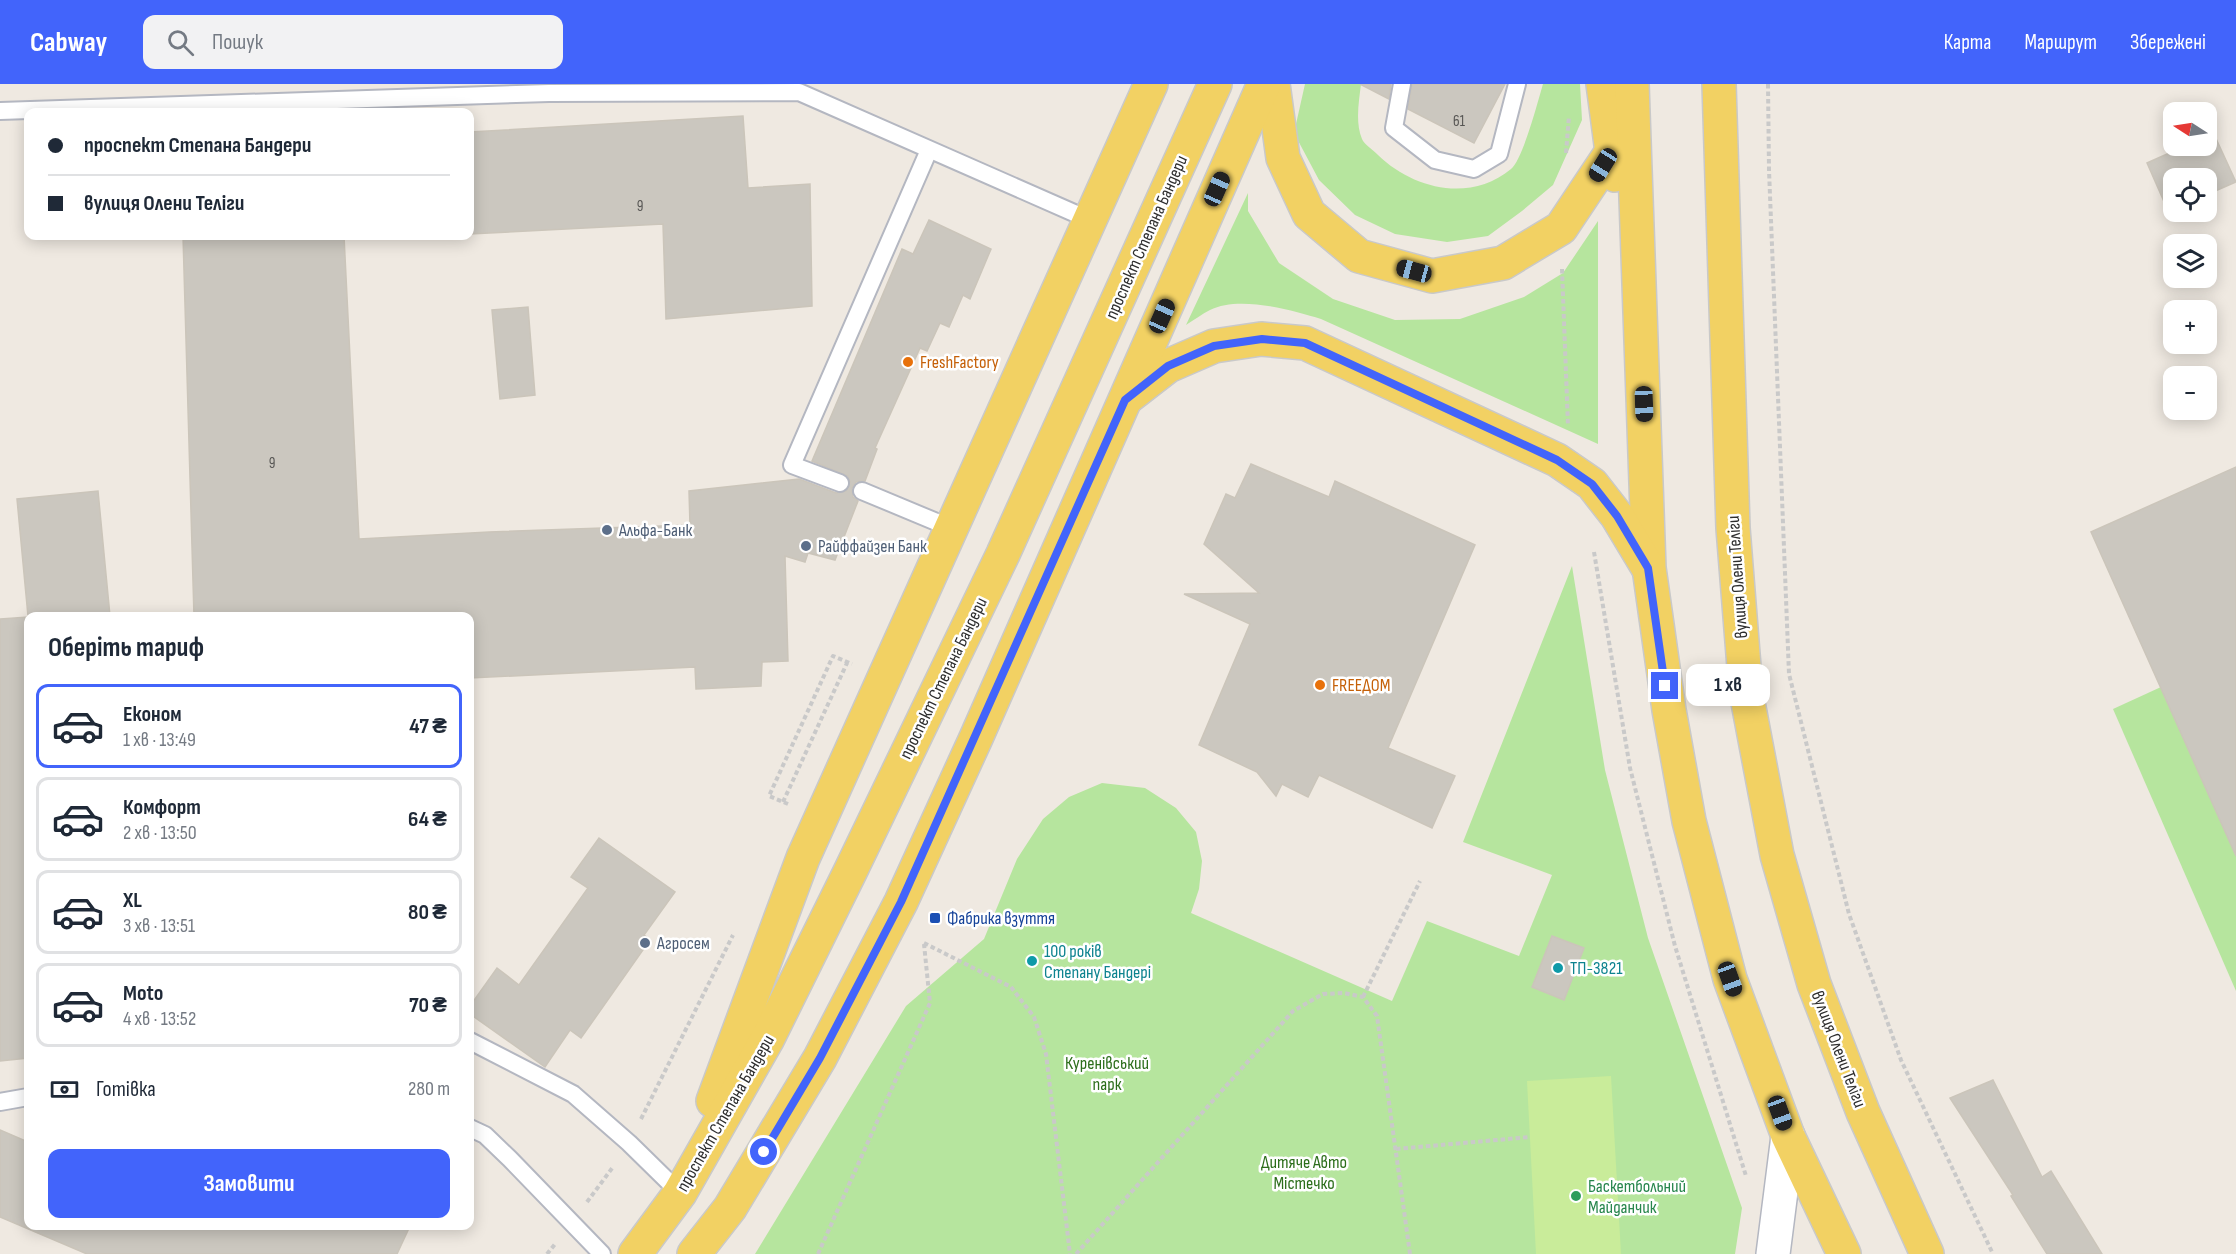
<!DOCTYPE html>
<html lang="uk">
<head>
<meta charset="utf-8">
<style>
  body { margin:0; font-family:"Sofia Sans Condensed",sans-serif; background:#f2f2f3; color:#1f2937; height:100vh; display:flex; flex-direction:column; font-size:22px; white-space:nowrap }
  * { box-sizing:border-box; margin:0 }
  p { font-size:20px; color:#747a83 }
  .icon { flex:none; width:33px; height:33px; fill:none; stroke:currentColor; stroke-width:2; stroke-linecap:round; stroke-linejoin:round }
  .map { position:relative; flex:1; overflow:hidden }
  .drawer { position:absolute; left:24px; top:528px; width:450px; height:618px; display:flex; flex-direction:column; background:#fff; border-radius:12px; box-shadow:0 3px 15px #0003 }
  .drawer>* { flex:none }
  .hud { position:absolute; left:24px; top:24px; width:450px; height:132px; border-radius:12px; box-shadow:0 3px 15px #0003; display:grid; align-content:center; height:132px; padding:0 24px; background:#fff }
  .needle { width:39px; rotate:282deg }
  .controls { position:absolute; left:2163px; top:18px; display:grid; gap:12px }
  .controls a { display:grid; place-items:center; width:54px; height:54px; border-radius:12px; background:#fff; box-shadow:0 3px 15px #0003; font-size:30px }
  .end { position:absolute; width:27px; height:27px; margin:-14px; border:8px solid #4264fb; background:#fff; box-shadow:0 0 0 3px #fff }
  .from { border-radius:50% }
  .bubble { position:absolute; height:42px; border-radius:12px; background:#fff; box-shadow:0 3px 15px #0003; font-size:20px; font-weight:700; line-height:42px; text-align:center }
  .car { position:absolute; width:18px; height:36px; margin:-18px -9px; border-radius:8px; box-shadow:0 0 4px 2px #0007; background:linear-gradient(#222 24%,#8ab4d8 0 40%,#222 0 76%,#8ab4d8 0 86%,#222 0) }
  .hud b { display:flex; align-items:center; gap:21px; height:57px; font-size:22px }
  .hud b+b { border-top:2px solid #e0e1e3 }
  .hud i { width:15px; height:15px; background:#1f2937 }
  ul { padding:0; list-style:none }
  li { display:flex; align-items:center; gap:18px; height:84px; margin:0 12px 9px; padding:0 12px; border:3px solid #e0e1e3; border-radius:12px }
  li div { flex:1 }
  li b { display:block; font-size:22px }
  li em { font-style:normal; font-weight:700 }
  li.selected { border-color:#4264fb }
  li>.icon { width:54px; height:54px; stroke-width:1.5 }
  h2 { padding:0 24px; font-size:27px; line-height:72px }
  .pay { display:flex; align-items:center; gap:15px; height:66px; padding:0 24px; font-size:22px }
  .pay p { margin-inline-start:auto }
  .action { display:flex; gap:12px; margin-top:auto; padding:12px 24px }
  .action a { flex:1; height:69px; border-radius:12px; background:#4264fb; color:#fff; font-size:24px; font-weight:700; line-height:69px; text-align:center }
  header { display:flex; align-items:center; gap:36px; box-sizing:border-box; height:84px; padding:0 30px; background:#4264fb; color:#fff }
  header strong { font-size:28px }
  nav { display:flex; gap:33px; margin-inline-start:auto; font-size:21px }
  .search { width:420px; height:54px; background:#f2f2f3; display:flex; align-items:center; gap:15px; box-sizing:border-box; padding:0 21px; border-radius:12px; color:#747a83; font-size:22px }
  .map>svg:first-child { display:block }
</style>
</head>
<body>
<header>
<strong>Cabway</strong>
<div class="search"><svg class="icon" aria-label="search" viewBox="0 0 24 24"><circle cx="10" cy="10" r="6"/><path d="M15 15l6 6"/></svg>Пошук</div>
<nav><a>Карта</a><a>Маршрут</a><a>Збережені</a></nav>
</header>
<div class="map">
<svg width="2236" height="1170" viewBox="0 0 2236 1170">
  <rect width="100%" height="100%" fill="#efe9e1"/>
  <!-- green -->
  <g fill="#b6e59e">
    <path d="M1305 0H1361C1359 17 1355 38 1362 55 1364 60 1373 66 1378 71 1413 105 1470 119 1511 85 1523 75 1538 17 1543 0H1580L1582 36 1553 101 1522 127 1488 152 1447 158 1395 150 1355 131 1319 96 1294 49Z"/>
    <path d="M1248 109V127L1279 179 1333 215 1395 236 1460 235 1524 213 1563 189 1598 137V360L1321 235C1291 226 1239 211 1210 226 1202 230 1194 236 1186 241Z"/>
    <polygon points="1572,482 1605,686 1648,854 1742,1124 1735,1170 755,1170 906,922 984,855 1017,775 1043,735 1069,713 1102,699 1145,704 1176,724 1196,748 1202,777 1199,805 1191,829 1392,917 1427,837 1519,872 1552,791 1463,758"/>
    <polygon points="2161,603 2236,772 2236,907 2113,625"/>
  </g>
  <!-- pitch -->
  <polygon fill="#c9ec9a" points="1611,992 1621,1170 1536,1170 1527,997"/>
  <!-- building -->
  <g fill="#cbc7bf" stroke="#cbc5ba" stroke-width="1.5">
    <polygon points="1360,0 1391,0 1389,15"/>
    <polygon points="1412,0 1505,0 1474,59 1408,25"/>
    <polygon points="743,32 748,104 810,100 812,222 666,235 663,140 470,150 470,48"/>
    <polygon points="2213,48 2236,98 2206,111 2206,94 2174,94 2174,127 2169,129 2147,79 2185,62 2206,62 2206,51"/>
    <polygon points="929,136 991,165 970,215 963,211 949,243 940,239 927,267 920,264 875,364 877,365 865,397 856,398 852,404 853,413 858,417 835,476 808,469 805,478 785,472 788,577 762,578 761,602 696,605 695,583 470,594 470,532 194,532 183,152 344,152 359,455 489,448 690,441 689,407 799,395 836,409 846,407 850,398 848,392 812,377 902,165 913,170"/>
    <polygon points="528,223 535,311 500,315 492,226"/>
    <polygon points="1251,380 1329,413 1335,397 1475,461 1388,664 1455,692 1432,744 1319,691 1308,713 1282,700 1276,712 1257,688 1199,661 1250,540 1184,510 1259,509 1204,460 1226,410 1235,414"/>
    <polygon points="2236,383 2236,772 2091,448"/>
    <polygon points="98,407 110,532 28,532 17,415"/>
    <polygon points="28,533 28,974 0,977 0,535"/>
    <polygon points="599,754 675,808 644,851 650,856 581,954 570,946 545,983 470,930 470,922 497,884 519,901 588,804 571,793"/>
    <polygon points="1552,852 1584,864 1564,916 1532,903"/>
    <polygon points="1993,996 2042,1093 2051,1087 2102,1170 2047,1170 2011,1112 2013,1111 1950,1014"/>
    <polygon points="0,1046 28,1058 28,1142 410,1142 397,1170 87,1170 0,1133"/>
  </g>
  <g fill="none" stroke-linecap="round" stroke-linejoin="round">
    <defs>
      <g id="service">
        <polyline points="1402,0 1394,44 1435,76 1474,85 1499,70 1517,0"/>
        <polyline points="0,27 549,9 799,8 1090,136"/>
        <polyline points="840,399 792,381 929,66"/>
        <polyline points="862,407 951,444"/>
        <polyline points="470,957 573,1010 629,1059 680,1109"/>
        <polyline points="0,1018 28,1013"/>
        <polyline points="470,1044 485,1051 510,1075 602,1170"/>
      </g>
      <polyline id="secondary" points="1773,1170 1788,1052"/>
      <g id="primary">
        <polyline points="1273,0 1283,74 1309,130 1359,172 1432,192 1503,179 1561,144 1611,69"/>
        <polyline points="1603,0 1615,91"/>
        <polyline points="1632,0 1649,484 1669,626 1689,737 1730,895 1788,1052 1844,1170"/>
        <polyline points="1719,0 1733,444 1746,608 1777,771 1814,900 1863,1028 1927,1170"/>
        <polyline points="1128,313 1168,282 1214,262 1261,255 1305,259 1557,376 1592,400 1617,432 1647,482"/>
        <polyline points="713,1017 803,774 1151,0"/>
        <polyline points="635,1170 680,1109 768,954 850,788 1003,470 1215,0"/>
        <polyline points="694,1170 730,1124 820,974 901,818 976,654 1264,0"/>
      </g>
    </defs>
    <!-- service casing -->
    <use href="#service" stroke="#b4b7c1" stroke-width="20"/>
    <!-- secondary casing -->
    <use href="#secondary" stroke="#b4b7c1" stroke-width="36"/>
    <!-- primary casing -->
    <use href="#primary" stroke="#c9c9c9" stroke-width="36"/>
    <!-- path -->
    <g stroke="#c9c9c9" stroke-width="4" stroke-dasharray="4.5 3" stroke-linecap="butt">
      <polyline points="1768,0 1769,86 1789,590 1849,830 1901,976 1993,1170"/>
      <polyline points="1566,69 1569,32"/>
      <polyline points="1562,185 1568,342"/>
      <polyline points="1594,468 1630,684 1675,862 1746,1092"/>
      <polyline points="783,718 847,579"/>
      <polyline points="788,720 769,712 833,572 852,580"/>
      <polyline points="924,859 1011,903 1034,933 1046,970 1070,1170"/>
      <polyline points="1363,913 1420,797"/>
      <polyline points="641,1035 733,851"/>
      <polyline points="1396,1065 1530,1053"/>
      <polyline points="587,1118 613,1083"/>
      <polyline points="547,1170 555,1160"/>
      <polyline points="818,1170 930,919 924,860"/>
      <polyline points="1076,1170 1293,927 1323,910 1344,909 1363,913 1377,932 1410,1170"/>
    </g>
    <!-- service -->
    <use href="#service" stroke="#fff" stroke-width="16"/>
    <!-- secondary -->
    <use href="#secondary" stroke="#fff" stroke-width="33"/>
    <!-- primary -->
    <use href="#primary" stroke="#f2d163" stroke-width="33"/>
  </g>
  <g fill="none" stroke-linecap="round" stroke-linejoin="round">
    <!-- route -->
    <polyline stroke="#4264fb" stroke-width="8" points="764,1068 820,974 901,818 1125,316 1168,282 1214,262 1262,255 1305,259 1557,376 1592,400 1617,432 1648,484 1665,602"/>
  </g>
  <!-- markers -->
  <g fill="#e8710a" stroke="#fff" stroke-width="2">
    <circle cx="908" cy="278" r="6"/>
    <circle cx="1320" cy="601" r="6"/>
  </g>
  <g fill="#5c6f8a" stroke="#fff" stroke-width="2">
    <circle cx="607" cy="446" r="6"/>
    <circle cx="806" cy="462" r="6"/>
    <circle cx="645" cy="859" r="6"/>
  </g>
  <rect fill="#1a4fb4" stroke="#fff" stroke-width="2" x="929" y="828" width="12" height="12" rx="3"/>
  <g fill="#0f9aa8" stroke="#fff" stroke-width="2">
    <circle cx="1032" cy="877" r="6"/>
    <circle cx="1558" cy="884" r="6"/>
  </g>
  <circle fill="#2e9e5b" stroke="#fff" stroke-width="2" cx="1576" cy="1112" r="6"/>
  <g text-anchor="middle" stroke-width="5" stroke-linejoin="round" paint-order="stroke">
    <!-- number labels -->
    <g font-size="15" fill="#555452">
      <text x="1459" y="42">61</text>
      <text x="640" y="127">9</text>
      <text x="272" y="384">9</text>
    </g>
    <!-- street labels -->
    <g font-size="18" fill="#2e2e2e" stroke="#fff">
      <text transform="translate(1146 153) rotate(-66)" y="6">проспект Степана Бандери</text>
      <text transform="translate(1737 493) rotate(-94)" y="6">вулиця Олени Теліги</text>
      <text transform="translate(943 594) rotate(-64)" y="6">проспект Степана Бандери</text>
      <text transform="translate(1839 965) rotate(69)" y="6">вулиця Олени Теліги</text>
      <text transform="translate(725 1029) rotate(-60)" y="6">проспект Степана Бандери</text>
    </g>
    <!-- food labels -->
    <g font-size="18" fill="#c56008" stroke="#fff" text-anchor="start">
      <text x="920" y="284">FreshFactory</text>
      <text x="1332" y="607">FREEДОМ</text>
    </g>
    <!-- service labels -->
    <g font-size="18" fill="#4e5e75" stroke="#fff" text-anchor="start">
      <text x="619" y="452">Альфа-Банк</text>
      <text x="818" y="468">Райффайзен Банк</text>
      <text x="657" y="865">Агросем</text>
    </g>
    <!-- transit labels -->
    <g font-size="18" fill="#164399" stroke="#fff" text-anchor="start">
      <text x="947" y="840">Фабрика взуття</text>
    </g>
    <!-- culture labels -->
    <g font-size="18" fill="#0d838f" stroke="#fff" text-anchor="start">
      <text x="1044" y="873">100 років<tspan x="1044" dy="21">Степану Бандері</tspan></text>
      <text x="1570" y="890">ТП-3821</text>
    </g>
    <!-- park labels -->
    <g font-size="18" fill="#2c6e1b" stroke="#fff">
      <text x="1107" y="985">Куренівський<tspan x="1107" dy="21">парк</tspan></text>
      <text x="1304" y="1084">Дитяче Авто<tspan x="1304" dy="21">Містечко</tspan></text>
    </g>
    <!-- leisure labels -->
    <g font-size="18" fill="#27864d" stroke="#fff" text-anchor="start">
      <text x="1588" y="1108">Баскетбольний<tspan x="1588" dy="21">Майданчик</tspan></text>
    </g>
  </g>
</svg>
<div class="controls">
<a><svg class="needle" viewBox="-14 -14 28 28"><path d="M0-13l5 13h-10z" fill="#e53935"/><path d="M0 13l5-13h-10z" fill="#747a83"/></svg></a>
<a><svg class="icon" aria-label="locate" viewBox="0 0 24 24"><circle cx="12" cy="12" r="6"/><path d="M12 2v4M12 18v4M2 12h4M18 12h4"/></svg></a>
<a><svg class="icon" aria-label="layers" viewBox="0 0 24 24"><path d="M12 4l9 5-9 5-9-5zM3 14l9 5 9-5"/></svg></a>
<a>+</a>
<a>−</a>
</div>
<i class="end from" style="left:764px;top:1068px"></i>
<i class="end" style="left:1665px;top:602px"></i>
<div class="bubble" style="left:1686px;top:580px;width:84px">1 хв</div>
<i class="car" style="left:1603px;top:81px;rotate:212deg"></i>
<i class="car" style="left:1217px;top:105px;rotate:24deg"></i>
<i class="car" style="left:1414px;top:187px;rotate:285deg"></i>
<i class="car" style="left:1162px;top:232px;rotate:24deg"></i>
<i class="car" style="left:1644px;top:320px;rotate:178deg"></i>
<i class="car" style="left:1730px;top:895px;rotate:160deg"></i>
<i class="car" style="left:1780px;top:1029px;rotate:160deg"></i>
<div class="hud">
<b><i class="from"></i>проспект Степана Бандери</b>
<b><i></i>вулиця Олени Теліги</b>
</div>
<section class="drawer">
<h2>Оберіть тариф</h2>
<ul>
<li class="selected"><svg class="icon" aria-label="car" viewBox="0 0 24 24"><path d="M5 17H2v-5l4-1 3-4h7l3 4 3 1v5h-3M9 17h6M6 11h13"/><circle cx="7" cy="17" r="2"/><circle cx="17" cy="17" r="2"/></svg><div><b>Економ</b><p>1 хв · 13:49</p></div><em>47 ₴</em></li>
<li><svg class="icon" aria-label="car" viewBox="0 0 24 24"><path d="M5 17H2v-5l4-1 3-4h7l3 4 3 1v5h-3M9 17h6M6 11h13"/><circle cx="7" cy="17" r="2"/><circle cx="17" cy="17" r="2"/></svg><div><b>Комфорт</b><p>2 хв · 13:50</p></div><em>64 ₴</em></li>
<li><svg class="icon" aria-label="car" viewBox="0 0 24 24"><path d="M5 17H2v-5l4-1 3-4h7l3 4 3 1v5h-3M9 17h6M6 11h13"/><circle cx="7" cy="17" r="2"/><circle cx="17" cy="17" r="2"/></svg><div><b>XL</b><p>3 хв · 13:51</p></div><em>80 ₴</em></li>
<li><svg class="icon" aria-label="car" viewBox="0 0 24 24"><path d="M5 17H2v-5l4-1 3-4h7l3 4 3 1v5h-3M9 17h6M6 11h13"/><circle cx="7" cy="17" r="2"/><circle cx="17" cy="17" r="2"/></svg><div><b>Moto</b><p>4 хв · 13:52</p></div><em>70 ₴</em></li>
</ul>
<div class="pay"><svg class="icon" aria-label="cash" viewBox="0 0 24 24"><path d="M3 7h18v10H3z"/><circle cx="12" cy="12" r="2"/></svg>Готівка<p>280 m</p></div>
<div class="action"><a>Замовити</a></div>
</section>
</div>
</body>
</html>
